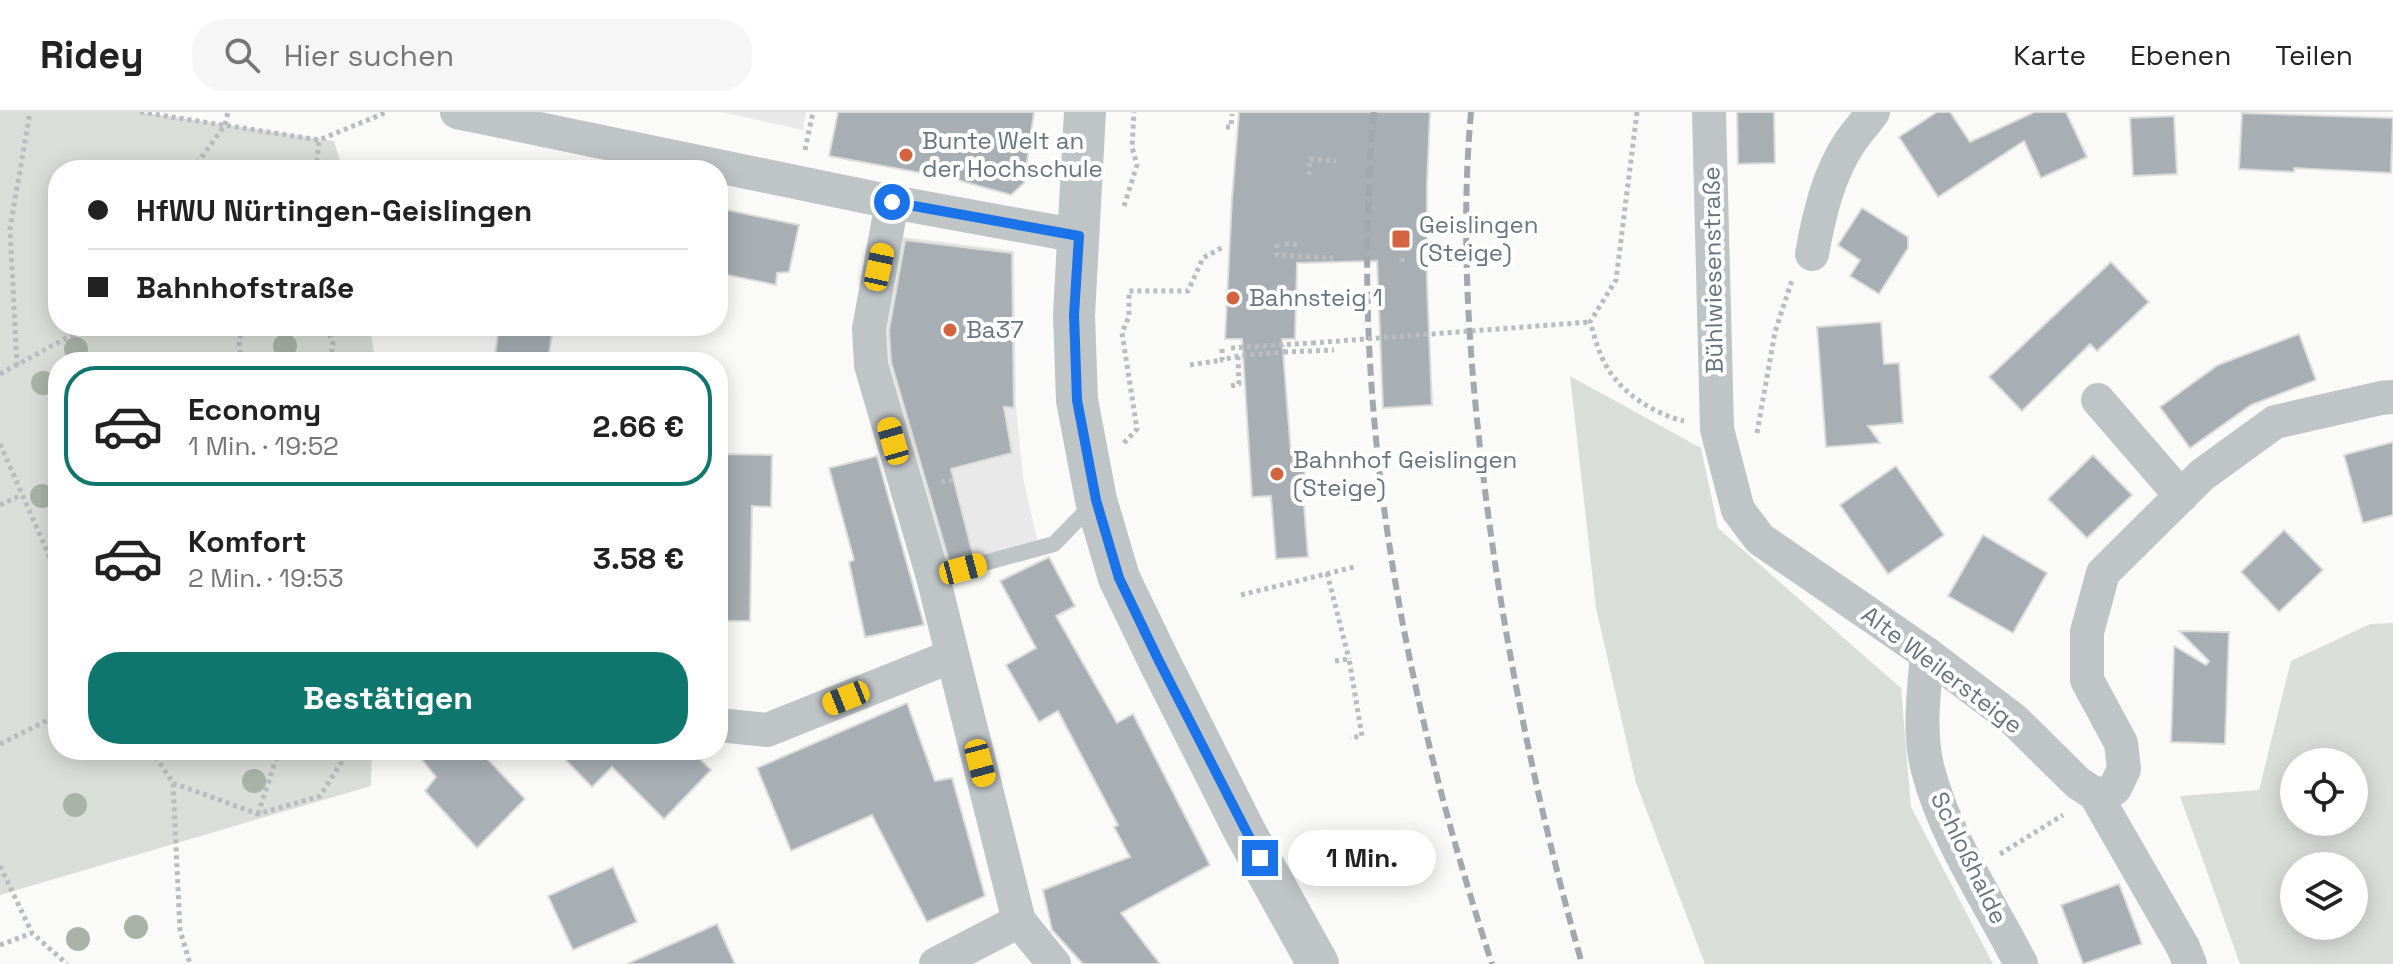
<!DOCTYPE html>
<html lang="de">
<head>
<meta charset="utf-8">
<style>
  body { margin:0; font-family:"Space Grotesk",sans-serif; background:#f6f6f6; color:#222; height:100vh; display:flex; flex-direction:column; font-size:30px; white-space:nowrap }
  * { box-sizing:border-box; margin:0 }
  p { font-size:26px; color:#767676 }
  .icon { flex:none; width:44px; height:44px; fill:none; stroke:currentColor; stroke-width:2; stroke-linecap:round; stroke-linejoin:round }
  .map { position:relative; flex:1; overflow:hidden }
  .drawer { position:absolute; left:48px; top:240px; width:680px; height:408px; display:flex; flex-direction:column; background:#fff; border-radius:32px; box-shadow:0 4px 20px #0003 }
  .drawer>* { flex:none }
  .banner { position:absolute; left:48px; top:48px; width:680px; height:176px; border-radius:32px; box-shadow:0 4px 20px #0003; display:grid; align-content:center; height:176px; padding:0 40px; background:#fff }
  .controls { position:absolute; left:2280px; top:636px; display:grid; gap:16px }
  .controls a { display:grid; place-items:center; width:88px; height:88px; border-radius:50%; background:#fff; box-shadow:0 4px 20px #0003; font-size:40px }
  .end { position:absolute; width:36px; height:36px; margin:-18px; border:10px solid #1a73e8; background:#fff; box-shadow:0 0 0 4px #fff }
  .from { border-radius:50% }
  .bubble { position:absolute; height:56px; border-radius:28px; background:#fff; box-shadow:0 4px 20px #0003; font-size:26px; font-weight:800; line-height:56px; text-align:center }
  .car { position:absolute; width:24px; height:48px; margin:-24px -12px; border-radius:10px; box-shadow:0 0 6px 2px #0007; background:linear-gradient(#f5c518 24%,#345 0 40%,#f5c518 0 76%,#345 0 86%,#f5c518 0) }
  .banner b { display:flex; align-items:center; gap:28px; height:76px; font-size:30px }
  .banner b+b { border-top:2px solid #e0e0e0 }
  .banner i { width:20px; height:20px; background:#222 }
  ul { padding:14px 0 0; list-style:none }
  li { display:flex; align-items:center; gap:24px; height:120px; margin:0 16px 12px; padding:0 24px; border:4px solid transparent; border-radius:32px }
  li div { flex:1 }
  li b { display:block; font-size:30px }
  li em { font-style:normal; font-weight:800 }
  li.on { border-color:#0f766e }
  li>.icon { width:72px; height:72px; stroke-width:1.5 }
  .cta { display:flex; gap:16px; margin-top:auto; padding:16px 40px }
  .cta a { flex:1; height:92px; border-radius:32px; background:#0f766e; color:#fff; font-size:32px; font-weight:800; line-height:92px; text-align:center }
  header { display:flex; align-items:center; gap:48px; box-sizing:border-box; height:112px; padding:0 40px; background:#fff; border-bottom:2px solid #e0e0e0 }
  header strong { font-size:38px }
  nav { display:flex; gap:44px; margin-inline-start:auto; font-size:28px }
  .search { width:560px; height:72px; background:#f6f6f6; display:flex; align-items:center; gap:20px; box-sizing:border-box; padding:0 28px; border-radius:32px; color:#767676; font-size:30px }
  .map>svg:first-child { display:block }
</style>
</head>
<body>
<header>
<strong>Ridey</strong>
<div class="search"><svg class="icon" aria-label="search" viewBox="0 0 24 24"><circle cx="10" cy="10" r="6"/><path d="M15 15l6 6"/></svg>Hier suchen</div>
<nav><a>Karte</a><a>Ebenen</a><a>Teilen</a></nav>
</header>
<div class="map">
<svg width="2393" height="852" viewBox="0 0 2393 852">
  <rect width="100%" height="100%" fill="#fafaf8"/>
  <!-- built -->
  <g fill="#e8e9e8">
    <polygon points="722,0 806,0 803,18"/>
    <polygon points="896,124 1014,139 1016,295 1023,365 1038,431 943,454 883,252 887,185"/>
  </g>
  <!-- green -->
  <g fill="#daded8" fill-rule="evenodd">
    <polygon points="0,0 140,0 334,29 343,58 58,58 58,214 370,214 375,250 58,250 58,638 372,638 371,674 0,783"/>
    <polygon points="1570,264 1701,336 1718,416 1901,576 1911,695 1993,852 1705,852 1636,671 1596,496"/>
    <path d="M2393 511V852H2240L2180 684 2259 678 2291 549 2370 512ZM2354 650V710H2294V650ZM2354 754V814H2294V754Z"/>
  </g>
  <!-- building -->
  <g fill="#a7afb4" stroke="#dcdcda" stroke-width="2">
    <polygon points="838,0 1034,0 1024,71 1011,83 954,67 829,44"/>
    <polygon points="1239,0 1430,0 1427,72 1427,170 1432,293 1383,296 1377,149 1297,151 1295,227 1282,227 1291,341 1303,340 1306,380 1303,380 1308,445 1276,447 1271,384 1252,385 1242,227 1225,227 1232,86"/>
    <polygon points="1737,0 1774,0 1775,51 1738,52"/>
    <polygon points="1937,0 1950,0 1970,30 2035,0 2066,0 2087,45 2041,66 2024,29 1938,85 1899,25"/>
    <polygon points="2242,1 2393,6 2391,61 2294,56 2294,60 2239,57"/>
    <polygon points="2174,4 2177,62 2133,64 2130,6"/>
    <polygon points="718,96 799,113 789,160 777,161 776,173 718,161"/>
    <polygon points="1862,96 1908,125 1908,136 1879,182 1850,164 1860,148 1838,133"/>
    <polygon points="905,128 1012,141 1014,296 1004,295 1012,341 951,357 973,443 949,449 891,250 889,218"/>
    <polygon points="2111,150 2149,190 2097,239 2090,232 2022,299 1989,265"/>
    <polygon points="1881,210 1884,252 1899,251 1903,311 1868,314 1880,331 1826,335 1817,215"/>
    <polygon points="499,214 553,214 548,250 494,250"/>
    <polygon points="2299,222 2316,268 2251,293 2190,336 2160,295 2218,253"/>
    <polygon points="2393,330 2393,403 2363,411 2344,343"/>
    <polygon points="721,342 772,343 771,395 752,394 750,509 718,509"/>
    <polygon points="2093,343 2132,383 2087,426 2048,387"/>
    <polygon points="877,344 924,513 865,525 849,450 854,448 829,356"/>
    <polygon points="1896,354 1944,423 1888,462 1840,393"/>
    <polygon points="2284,418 2323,458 2279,500 2241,460"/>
    <polygon points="1983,423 2047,461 2013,521 1948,484"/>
    <polygon points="1049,445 1075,494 1056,504 1117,611 1133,602 1210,753 1121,801 1160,852 1083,852 1052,818 1043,778 1130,745 1114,715 1118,713 1058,599 1039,610 1006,553 1036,536 1000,469"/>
    <polygon points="2179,519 2229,520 2225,632 2171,630 2174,534 2206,553 2209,549"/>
    <polygon points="907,591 935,669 952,666 985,784 927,810 872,703 791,739 757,656"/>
    <polygon points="414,638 479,638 525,687 477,736 425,679 436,665"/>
    <polygon points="556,638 691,638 711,658 664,707 612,655 592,675"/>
    <polygon points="613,755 637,810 573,838 548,784"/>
    <polygon points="2119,772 2142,832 2083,852 2061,793"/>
    <polygon points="717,812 735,852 627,852"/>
  </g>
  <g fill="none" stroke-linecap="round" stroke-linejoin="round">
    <!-- path -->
    <g stroke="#babdc0" stroke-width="5" stroke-dasharray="4 4" stroke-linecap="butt">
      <polyline points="140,0 319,28 387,0"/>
      <path d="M1637 0 1616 168 1590 210C1595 226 1599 243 1608 257 1624 283 1655 302 1684 309"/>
      <polyline points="1226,15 1231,15 1232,2"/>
      <polyline points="805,38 813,0"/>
      <polyline points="192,58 225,13 228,0"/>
      <polyline points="316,58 319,28"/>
      <polyline points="1309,63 1310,47 1336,49"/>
      <polyline points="1124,94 1137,53 1132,35 1134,0"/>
      <polyline points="1277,132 1277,143 1333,146"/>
      <polyline points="1285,132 1301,133"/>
      <polyline points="1402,146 1402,154"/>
      <polyline points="327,214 333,232 330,250"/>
      <polyline points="72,223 88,250"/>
      <polyline points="1231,236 1312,231"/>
      <polyline points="1222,237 1222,248 1238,244 1284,240 1283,233"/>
      <polyline points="1284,240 1334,238"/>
      <polyline points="241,250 239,229 244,214"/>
      <polyline points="1190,253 1222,248"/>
      <polyline points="17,254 10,117 30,0"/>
      <polyline points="0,262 72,223 79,214"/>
      <polyline points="1231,274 1239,272 1238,244"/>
      <polyline points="1757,321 1775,220 1792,168"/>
      <polyline points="1124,331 1137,317 1122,221 1129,204 1129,179 1188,179 1203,146 1225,134"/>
      <polyline points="0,332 58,464"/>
      <polyline points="941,370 956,367"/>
      <polyline points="0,393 21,383"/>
      <polyline points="1327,461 1349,547"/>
      <polyline points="1241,483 1354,455"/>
      <polyline points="1335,549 1349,547 1362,624 1350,626"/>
      <polyline points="0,632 58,603"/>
      <polyline points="151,638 173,671 180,818 190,852"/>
      <polyline points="173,671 258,702 320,684 341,651 339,638"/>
      <polyline points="258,702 279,638"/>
      <polyline points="2000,742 2063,703"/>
      <polyline points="0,754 32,821 67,852"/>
      <polyline points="0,833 32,821"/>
    </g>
    <!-- service -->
    <polyline stroke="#bfc4c7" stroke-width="16" points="933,465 1054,432 1093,392"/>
    <!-- minor -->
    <g stroke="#bfc4c7" stroke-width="34">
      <polyline points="457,0 892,90 1079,124"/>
      <polyline points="1709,0 1717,317 1738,398 1760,427 1927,542 2013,607 2078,671 2095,682 2183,835 2190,852"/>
      <polyline points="892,90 869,217 871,253 933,465 1019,809 1054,852"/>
      <path d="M1812 142C1819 103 1828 63 1850 30 1857 20 1866 10 1873 0"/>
      <polyline points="2098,288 2181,384"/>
      <path d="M1927 542C1924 580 1918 621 1928 658 1946 727 1989 789 2021 852"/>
      <polyline points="718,613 767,618 952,544"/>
      <polyline points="2095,682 2107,681 2115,676 2124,657 2121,631 2087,568 2087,520 2103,461 2202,363 2275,310 2381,286 2393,285"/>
      <polyline points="936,852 1019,809"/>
    </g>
    <!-- tertiary -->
    <polyline stroke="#bfc4c7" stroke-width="42" points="1085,0 1074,203 1077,288 1096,388 1119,466 1159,549 1245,720 1318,852"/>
    <!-- rail -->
    <g stroke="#a2a8ad" stroke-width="6" stroke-dasharray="12 6" stroke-linecap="butt">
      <path d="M1374 0C1347 289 1402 578 1492 852"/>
      <path d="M1471 0C1460 123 1469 247 1484 370 1504 533 1537 693 1582 852"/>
    </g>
    <!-- path-bridge -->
    <polyline stroke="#babdc0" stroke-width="5" stroke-dasharray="4 4" stroke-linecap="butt" points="1312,231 1590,210"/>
  </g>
  <!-- trees -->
  <g fill="#aab3a8">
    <circle cx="285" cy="234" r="12"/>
    <circle cx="76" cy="237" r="12"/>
    <circle cx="43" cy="271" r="12"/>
    <circle cx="42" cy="384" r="12"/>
    <circle cx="254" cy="669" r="12"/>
    <circle cx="75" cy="693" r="12"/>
    <circle cx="136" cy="815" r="12"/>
    <circle cx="78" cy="827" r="12"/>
  </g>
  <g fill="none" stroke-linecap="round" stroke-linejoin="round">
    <!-- route -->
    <polyline stroke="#1a73e8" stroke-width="10" points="892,90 1079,124 1074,203 1077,288 1096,388 1119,466 1159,549 1260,746"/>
  </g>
  <!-- markers -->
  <g fill="#d3643f" stroke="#fff" stroke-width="3">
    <circle cx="906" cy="43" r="8"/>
    <rect x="1391" y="117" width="20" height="20" rx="4"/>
    <circle cx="1233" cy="186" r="8"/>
    <circle cx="950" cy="218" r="8"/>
    <circle cx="1277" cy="362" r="8"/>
  </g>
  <g text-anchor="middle" stroke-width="8" stroke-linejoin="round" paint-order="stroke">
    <!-- poi labels -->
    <g font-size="24" fill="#677580" stroke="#fff" text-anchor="start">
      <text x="922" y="37">Bunte Welt an<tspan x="922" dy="28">der Hochschule</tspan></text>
      <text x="1419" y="121">Geislingen<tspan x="1419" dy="28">(Steige)</tspan></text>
      <text x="1249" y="194">Bahnsteig 1</text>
      <text x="966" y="226">Ba37</text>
      <text x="1293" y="356">Bahnhof Geislingen<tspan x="1293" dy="28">(Steige)</tspan></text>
    </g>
    <!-- street labels -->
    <g font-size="24" fill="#677580" stroke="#fff">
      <text transform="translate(1713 158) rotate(-91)" y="8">Bühlwiesenstraße</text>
      <text transform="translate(1942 558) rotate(37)" y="8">Alte Weilersteige</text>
      <text transform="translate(1969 746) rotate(64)" y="8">Schloßhalde</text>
    </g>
  </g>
</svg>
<div class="controls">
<a><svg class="icon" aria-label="locate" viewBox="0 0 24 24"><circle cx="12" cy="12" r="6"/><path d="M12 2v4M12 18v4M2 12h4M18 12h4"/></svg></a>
<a><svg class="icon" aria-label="layers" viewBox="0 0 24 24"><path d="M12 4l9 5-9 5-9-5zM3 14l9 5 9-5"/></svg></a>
</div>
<i class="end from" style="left:892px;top:90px"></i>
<i class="end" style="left:1260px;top:746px"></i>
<div class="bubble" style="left:1288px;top:718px;width:148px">1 Min.</div>
<i class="car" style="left:879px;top:155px;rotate:12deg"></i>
<i class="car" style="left:893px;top:329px;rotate:344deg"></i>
<i class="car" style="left:963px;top:457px;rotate:75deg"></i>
<i class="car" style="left:846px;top:586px;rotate:248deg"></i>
<i class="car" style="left:980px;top:651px;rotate:165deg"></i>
<div class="banner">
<b><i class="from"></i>HfWU Nürtingen-Geislingen</b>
<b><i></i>Bahnhofstraße</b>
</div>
<section class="drawer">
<ul>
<li class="on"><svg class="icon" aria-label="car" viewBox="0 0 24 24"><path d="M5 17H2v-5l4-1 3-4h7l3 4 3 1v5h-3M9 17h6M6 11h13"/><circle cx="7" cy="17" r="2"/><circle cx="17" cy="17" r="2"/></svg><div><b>Economy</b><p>1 Min. · 19:52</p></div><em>2.66 €</em></li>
<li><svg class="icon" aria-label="car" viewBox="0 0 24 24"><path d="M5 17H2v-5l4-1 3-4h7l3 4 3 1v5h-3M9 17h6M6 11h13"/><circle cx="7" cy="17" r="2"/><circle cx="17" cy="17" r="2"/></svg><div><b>Komfort</b><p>2 Min. · 19:53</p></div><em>3.58 €</em></li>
</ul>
<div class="cta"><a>Bestätigen</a></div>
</section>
</div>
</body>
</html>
